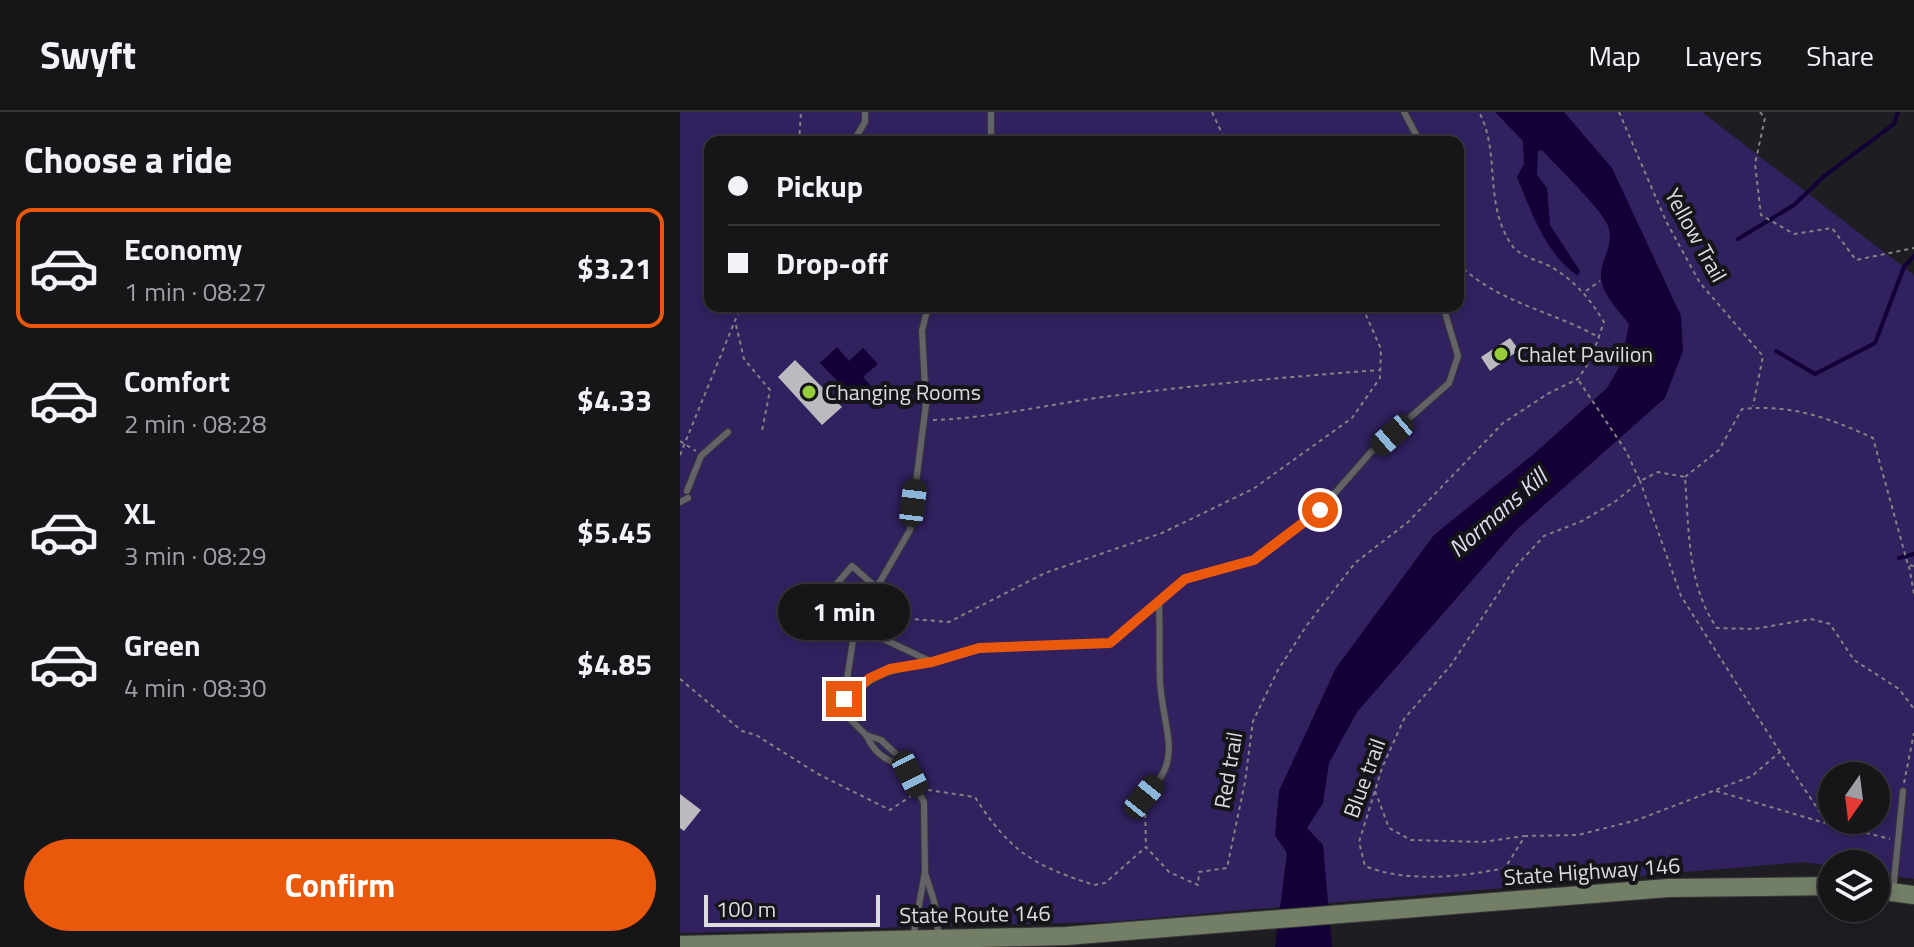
<!DOCTYPE html>
<html lang="en">
<head>
<meta charset="utf-8">
<style>
  body { margin:0; font-family:"Titillium Web",sans-serif; background:#232326; color:#f1f3f6; height:100vh; display:flex; flex-direction:column; font-size:30px; white-space:nowrap }
  * { box-sizing:border-box; margin:0 }
  p { font-size:26px; color:#9e9fa2 }
  .icon { flex:none; width:44px; height:44px; fill:none; stroke:currentColor; stroke-width:2; stroke-linecap:round; stroke-linejoin:round }
  .map { position:relative; flex:1; overflow:hidden }
  .side { display:flex; flex-direction:column; background:#161619; width:680px }
  .side>* { flex:none }
  .hud { position:absolute; left:24px; top:24px; width:760px; height:176px; border-radius:16px; box-shadow:0 4px 12px #0003,0 0 0 2px #353538; display:grid; align-content:center; height:176px; padding:0 24px; background:#161619 }
  .needle { width:52px; rotate:194deg }
  .buttons { position:absolute; left:1138px; top:650px; display:grid; gap:16px }
  .buttons a { display:grid; place-items:center; width:72px; height:72px; border-radius:50%; background:#161619; box-shadow:0 4px 12px #0003,0 0 0 2px #353538; font-size:40px }
  .scale { position:absolute; left:24px; bottom:20px; width:176px; box-sizing:border-box; padding-left:8px; border:4px solid #dcdcde; border-top:0; font-size:22px; line-height:28px; white-space:nowrap; color:#dcdcde; -webkit-text-stroke:6px #151418; paint-order:stroke }
  .end { position:absolute; width:36px; height:36px; margin:-18px; border:10px solid #ea580c; background:#fff; box-shadow:0 0 0 4px #fff }
  .from { border-radius:50% }
  .bubble { position:absolute; height:56px; border-radius:28px; background:#161619; box-shadow:0 4px 12px #0003,0 0 0 2px #353538; font-size:26px; font-weight:700; line-height:56px; text-align:center }
  .car { position:absolute; width:24px; height:48px; margin:-24px -12px; border-radius:10px; box-shadow:0 0 6px 2px #0007; background:linear-gradient(#222 24%,#8ab4d8 0 40%,#222 0 76%,#8ab4d8 0 86%,#222 0) }
  .hud b { display:flex; align-items:center; gap:28px; height:76px; font-size:30px }
  .hud b+b { border-top:2px solid #353538 }
  .hud i { width:20px; height:20px; background:#f1f3f6 }
  ul { padding:0; list-style:none }
  li { display:flex; align-items:center; gap:24px; height:120px; margin:0 16px 12px; padding:0 8px; border:4px solid transparent; border-radius:16px }
  li div { flex:1 }
  li b { display:block; font-size:30px }
  li em { font-style:normal; font-weight:700 }
  li.current { border-color:#ea580c }
  li>.icon { width:72px; height:72px; stroke-width:1.5 }
  h2 { padding:0 24px; font-size:36px; line-height:96px }
  .button { display:flex; gap:16px; margin-top:auto; padding:16px 24px }
  .button a { flex:1; height:92px; border-radius:48px; background:#ea580c; color:#fff; font-size:32px; font-weight:700; line-height:92px; text-align:center }
  header { display:flex; align-items:center; gap:48px; box-sizing:border-box; height:112px; padding:0 40px; background:#161619; border-bottom:2px solid #353538 }
  header strong { font-size:38px }
  nav { display:flex; gap:44px; margin-inline-start:auto; font-size:28px }
  main { display:flex; flex:1; min-height:0 }
  .map>svg:first-child { display:block }
</style>
</head>
<body>
<header>
<strong>Swyft</strong>
<nav><a>Map</a><a>Layers</a><a>Share</a></nav>
</header>
<main>
<section class="side">
<h2>Choose a ride</h2>
<ul>
<li class="current"><svg class="icon" aria-label="car" viewBox="0 0 24 24"><path d="M5 17H2v-5l4-1 3-4h7l3 4 3 1v5h-3M9 17h6M6 11h13"/><circle cx="7" cy="17" r="2"/><circle cx="17" cy="17" r="2"/></svg><div><b>Economy</b><p>1 min · 08:27</p></div><em>$3.21</em></li>
<li><svg class="icon" aria-label="car" viewBox="0 0 24 24"><path d="M5 17H2v-5l4-1 3-4h7l3 4 3 1v5h-3M9 17h6M6 11h13"/><circle cx="7" cy="17" r="2"/><circle cx="17" cy="17" r="2"/></svg><div><b>Comfort</b><p>2 min · 08:28</p></div><em>$4.33</em></li>
<li><svg class="icon" aria-label="car" viewBox="0 0 24 24"><path d="M5 17H2v-5l4-1 3-4h7l3 4 3 1v5h-3M9 17h6M6 11h13"/><circle cx="7" cy="17" r="2"/><circle cx="17" cy="17" r="2"/></svg><div><b>XL</b><p>3 min · 08:29</p></div><em>$5.45</em></li>
<li><svg class="icon" aria-label="car" viewBox="0 0 24 24"><path d="M5 17H2v-5l4-1 3-4h7l3 4 3 1v5h-3M9 17h6M6 11h13"/><circle cx="7" cy="17" r="2"/><circle cx="17" cy="17" r="2"/></svg><div><b>Green</b><p>4 min · 08:30</p></div><em>$4.85</em></li>
</ul>
<div class="button"><a>Confirm</a></div>
</section>
<div class="map">
<svg width="1234" height="835" viewBox="0 0 1234 835">
  <rect width="100%" height="100%" fill="#1e1d21"/>
  <!-- green -->
  <path fill="#31215f" fill-rule="evenodd" d="M0 0H1022L1234 163V767L1196 761V752L1152 754 1123 750 428 810 0 821ZM30 30H778V194H30ZM1152 664H1196V708H1152Z"/>
  <!-- water -->
  <g fill="#130036">
    <path d="M815 0H884L932 56 1001 204 1003 239 985 286 836 418 677 600 649 651 643 691 627 716 643 733 652 835H595L607 741 595 723 599 679 656 556 754 423 855 341 927 276 941 252 949 212C939 199 920 180 921 163 921 146 935 133 928 114 922 97 876 54 862 38L858 39 857 63 867 76 870 113 900 159 898 164C866 143 851 99 837 65L844 52 843 29Z"/>
    <polygon points="157,235 169,249 183,236 198,252 183,265 195,278 179,292 140,251"/>
  </g>
  <g fill="none" stroke-linecap="round" stroke-linejoin="round">
    <!-- stream -->
    <g stroke="#130036" stroke-width="4">
      <polyline points="1058,127 1114,93 1143,65 1214,12 1218,0"/>
      <polyline points="1096,239 1135,262 1195,231 1224,155 1234,144"/>
      <polyline points="1219,446 1234,442"/>
    </g>
  </g>
  <!-- building -->
  <g fill="#bbbabf">
    <polygon points="830,226 839,238 810,259 801,245"/>
    <polygon points="115,248 162,295 142,313 98,265"/>
    <polygon points="0,682 21,698 4,719 0,716"/>
  </g>
  <g fill="none" stroke-linecap="round" stroke-linejoin="round">
    <defs>
      <g id="service">
        <polyline points="724,0 740,30"/>
        <polyline points="173,30 185,10 185,0"/>
        <polyline points="311,30 311,0"/>
        <polyline points="7,379 21,344 48,320"/>
        <polyline points="0,390 8,386"/>
        <polyline points="197,476 172,454 154,475 182,501 197,524 252,550 299,536 430,531 505,467 574,448 640,398 691,340 769,271 778,244 763,194"/>
        <path d="M165 586C196 561 213 557 252 550"/>
        <path d="M186 623C194 640 204 648 222 653"/>
        <path d="M448 696C510 654 484 628 480 570 479 543 480 516 479 489"/>
        <polyline points="245,761 254,789 259,824"/>
        <polyline points="1213,779 1223,679"/>
        <polyline points="233,826 245,760 244,690 217,643 201,628 186,623 169,606 164,587 173,528 182,501 230,418 246,292 242,219 248,194"/>
      </g>
      <g id="secondary">
        <polyline points="1196,778 1234,783"/>
        <polyline points="0,833 386,824 988,776 1152,774"/>
      </g>
    </defs>
    <!-- service casing -->
    <use href="#service" stroke="#373739" stroke-width="8"/>
    <!-- secondary casing -->
    <use href="#secondary" stroke="#373739" stroke-width="20"/>
    <!-- path -->
    <g stroke="#838386" stroke-width="2" stroke-dasharray="4 4" stroke-linecap="butt">
      <polyline points="532,0 546,30"/>
      <polyline points="939,0 986,109 1020,171 1083,244 1073,294"/>
      <polyline points="1080,0 1085,6 1075,52 1081,103 1114,122 1152,116 1176,148 1234,136"/>
      <polyline points="119,30 121,0"/>
      <path d="M778 151C816 191 874 199 920 226"/>
      <polyline points="906,179 920,169"/>
      <polyline points="56,213 64,247 90,278 82,319"/>
      <path d="M899 269 946 339 960 369 978 360 1005 365C1009 415 1007 474 1037 516L1074 517 1131 507 1150 512 1174 548 1219 577 1234 597"/>
      <path d="M253 308C311 306 366 293 423 285 515 273 607 265 699 258"/>
      <polyline points="0,329 16,339"/>
      <polyline points="0,343 61,194"/>
      <path d="M1005 365 1039 338 1062 297C1110 292 1150 306 1193 326L1228 453 1234 454"/>
      <polyline points="1229,454 1234,482"/>
      <polyline points="195,504 269,510 365,461 482,421 573,377 672,306 700,266 701,237 682,194"/>
      <polyline points="0,567 62,619 76,623 138,662 210,698 231,684"/>
      <path d="M1100 640 1001 484 960 369 936 389 902 409 864 424 837 453 771 553 724 607 702 656 679 730 685 754C727 771 781 765 825 756L845 724 898 723 957 708 1072 664 1100 640 1147 711 1210 727"/>
      <polyline points="1224,671 1234,621"/>
      <path d="M248 678 295 685C330 740 353 753 414 773L425 771 466 735 489 760 518 773 519 760 547 756 565 670 573 609 598 558 627 513 675 451 728 410 823 311 869 281 898 267 911 247 924 210C910 187 896 170 873 156 860 148 840 146 831 132 803 89 821 41 799 0"/>
      <polyline points="695,679 709,716 731,728 803,730 844,724"/>
      <polyline points="1036,679 1145,711"/>
      <polyline points="465,694 466,735"/>
    </g>
    <!-- service -->
    <use href="#service" stroke="#636367" stroke-width="6"/>
    <!-- secondary -->
    <use href="#secondary" stroke="#737e66" stroke-width="18"/>
  </g>
  <g fill="none" stroke-linecap="round" stroke-linejoin="round">
    <!-- route -->
    <polyline stroke="#ea580c" stroke-width="10" points="164,587 190,566 210,557 252,550 299,536 430,531 505,467 574,448 640,398"/>
  </g>
  <!-- markers -->
  <g fill="#96cc39" stroke="#151418" stroke-width="3">
    <circle cx="821" cy="242" r="8"/>
    <circle cx="129" cy="280" r="8"/>
  </g>
  <g text-anchor="middle" stroke-width="8" stroke-linejoin="round" paint-order="stroke">
    <!-- street labels -->
    <g font-size="22" fill="#dcdcde" stroke="#151418">
      <text transform="translate(1016 123) rotate(61)" y="8">Yellow Trail</text>
      <text transform="translate(548 658) rotate(-80)" y="8">Red trail</text>
      <text transform="translate(684 666) rotate(-70)" y="8">Blue trail</text>
      <text transform="translate(912 759) rotate(-4)" y="8">State Highway 146</text>
      <text transform="translate(295 802) rotate(-1)" y="8">State Route 146</text>
    </g>
    <!-- poi labels -->
    <g font-size="22" fill="#dcdcde" stroke="#151418" text-anchor="start">
      <text x="837" y="250">Chalet Pavilion</text>
      <text x="145" y="288">Changing Rooms</text>
    </g>
    <!-- water labels -->
    <g font-size="24" font-style="italic" fill="#dbd9ef" stroke="#151418">
      <text transform="translate(818 401) rotate(-41)" y="8">Normans Kill</text>
    </g>
  </g>
</svg>
<div class="buttons">
<a><svg class="needle" viewBox="-14 -14 28 28"><path d="M0-13l5 13h-10z" fill="#e53935"/><path d="M0 13l5-13h-10z" fill="#9e9fa2"/></svg></a>
<a><svg class="icon" aria-label="layers" viewBox="0 0 24 24"><path d="M12 4l9 5-9 5-9-5zM3 14l9 5 9-5"/></svg></a>
</div>
<div class="scale">100 m</div>
<i class="end from" style="left:640px;top:398px"></i>
<i class="end" style="left:164px;top:587px"></i>
<div class="bubble" style="left:98px;top:472px;width:132px">1 min</div>
<i class="car" style="left:712px;top:323px;rotate:229deg"></i>
<i class="car" style="left:233px;top:391px;rotate:7deg"></i>
<i class="car" style="left:230px;top:662px;rotate:153deg"></i>
<i class="car" style="left:464px;top:685px;rotate:39deg"></i>
<div class="hud">
<b><i class="from"></i>Pickup</b>
<b><i></i>Drop-off</b>
</div>
</div>
</main>
</body>
</html>
